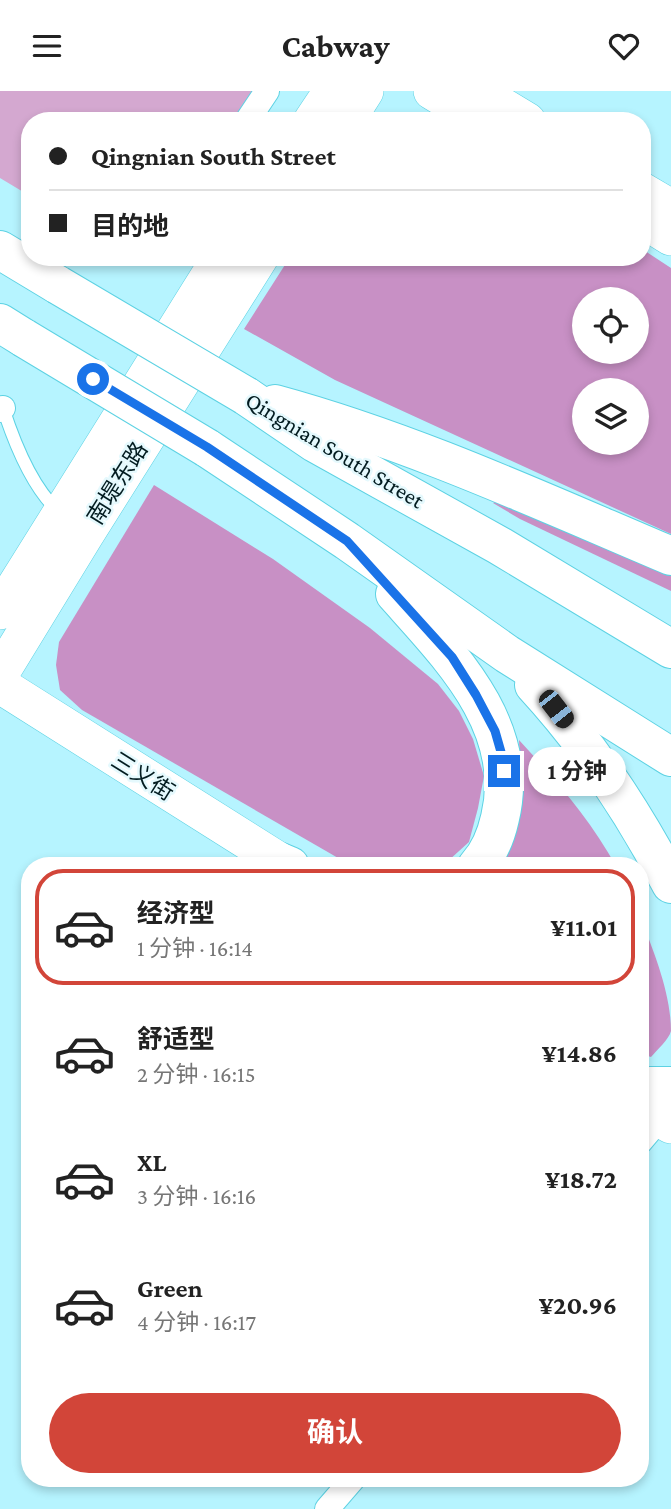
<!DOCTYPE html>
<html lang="zh">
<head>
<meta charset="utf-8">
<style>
  body { margin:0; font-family:"Crimson Pro","Noto Sans SC",serif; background:#f6f6f6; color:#222; height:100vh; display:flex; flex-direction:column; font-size:26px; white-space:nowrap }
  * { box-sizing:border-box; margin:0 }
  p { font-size:23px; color:#767676 }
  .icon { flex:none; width:38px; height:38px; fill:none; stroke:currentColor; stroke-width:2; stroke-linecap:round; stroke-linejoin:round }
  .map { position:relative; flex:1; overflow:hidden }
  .side { position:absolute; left:21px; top:766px; width:628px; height:630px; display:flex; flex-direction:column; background:#fff; border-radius:28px; box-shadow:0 4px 10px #0003 }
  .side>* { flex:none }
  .top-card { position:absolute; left:21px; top:21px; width:630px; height:154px; border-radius:28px; box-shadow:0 4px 10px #0003; display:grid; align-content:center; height:154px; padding:0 28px; background:#fff }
  .fabs { position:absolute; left:572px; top:196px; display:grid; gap:14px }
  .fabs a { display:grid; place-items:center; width:77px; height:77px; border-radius:50%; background:#fff; box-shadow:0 4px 10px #0003; font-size:35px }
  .end { position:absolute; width:32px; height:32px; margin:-16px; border:9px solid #1a73e8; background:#fff; box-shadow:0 0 0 4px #fff }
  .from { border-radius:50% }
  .bubble { position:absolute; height:49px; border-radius:24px; background:#fff; box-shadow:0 4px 10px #0003; font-size:23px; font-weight:700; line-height:49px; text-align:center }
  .car { position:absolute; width:21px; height:42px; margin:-21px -10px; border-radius:9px; box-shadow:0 0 5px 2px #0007; background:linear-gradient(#222 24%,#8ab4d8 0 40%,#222 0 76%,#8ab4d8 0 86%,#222 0) }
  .top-card b { display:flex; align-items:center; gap:24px; height:66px; font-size:26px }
  .top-card b+b { border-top:2px solid #e0e0e0 }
  .top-card i { width:18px; height:18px; background:#222 }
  ul { padding:12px 0 0; list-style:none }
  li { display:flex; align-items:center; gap:21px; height:116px; margin:0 14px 10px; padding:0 14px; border:4px solid transparent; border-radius:28px }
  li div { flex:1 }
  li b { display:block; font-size:26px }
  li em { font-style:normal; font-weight:700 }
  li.selected { border-color:#d24539 }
  li>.icon { width:63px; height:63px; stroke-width:1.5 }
  .button { display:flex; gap:14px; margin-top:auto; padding:14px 28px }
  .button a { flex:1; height:80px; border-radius:42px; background:#d24539; color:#fff; font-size:28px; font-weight:700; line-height:80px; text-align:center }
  header { display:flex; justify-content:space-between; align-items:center; height:91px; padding:0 28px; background:#fff; font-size:32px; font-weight:700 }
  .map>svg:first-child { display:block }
</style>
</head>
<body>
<header><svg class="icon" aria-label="menu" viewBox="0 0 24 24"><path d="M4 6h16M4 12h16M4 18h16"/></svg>Cabway<svg class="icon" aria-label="heart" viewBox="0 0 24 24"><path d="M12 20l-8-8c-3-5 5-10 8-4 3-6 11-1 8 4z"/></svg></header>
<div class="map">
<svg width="671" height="1418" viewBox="0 0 671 1418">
  <rect width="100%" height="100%" fill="#b6f4ff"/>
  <!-- green -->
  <polygon fill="#d4a8d0" points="0,0 275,0 255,30 30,30 30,105 0,87"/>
  <!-- forest -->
  <g fill="#c890c5" fill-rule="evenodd">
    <path d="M642 158 671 177V443L335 289 244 238 290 166H642ZM584 208H637V261H584ZM637 299V352H584V299Z"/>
    <polygon points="154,394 273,468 370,537 438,593 459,620 473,648 484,685 478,717 469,751 448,770 434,775 352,775 82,619 60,599 56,574 59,551"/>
    <polygon points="500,408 671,474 671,500 520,428 493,412"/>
    <path d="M519 649C555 688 590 728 616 775H495L514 747 522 712Z"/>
    <path d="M641 828C654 861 671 903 671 940 669 948 657 959 651 966L641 963Z"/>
  </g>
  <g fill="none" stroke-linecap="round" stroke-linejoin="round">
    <defs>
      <path id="lane" d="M0 315 3 317C14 351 32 396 58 420"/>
      <g id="street">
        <polyline points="247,30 267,0"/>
        <polyline points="0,319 3,317"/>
        <polyline points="640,1051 668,1018"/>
        <polyline points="327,1418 353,1388"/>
      </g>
      <g id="secondary">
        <polyline points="432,0 481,30"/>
        <polyline points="477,0 527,30"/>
        <polyline points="312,30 332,0"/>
        <polyline points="346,30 365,0"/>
        <polyline points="642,100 671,117"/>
        <polyline points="642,128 671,146"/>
        <polyline points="0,520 221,166"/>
        <polyline points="0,583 85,444 260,166"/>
        <polyline points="0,594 287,775"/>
        <polyline points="640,1016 671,1034"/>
      </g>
      <g id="highway">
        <polyline points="0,159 58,194"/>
        <polyline points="0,232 24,247"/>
        <polyline points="246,305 315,352 500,455 671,558"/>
        <path d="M275 313C411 350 541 410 671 465"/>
        <polyline points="207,357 347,450 507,563 671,666"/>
        <path d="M395 503C451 566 522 636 500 727 496 745 489 762 477 775"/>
        <path d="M534 594C590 655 633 720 671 793"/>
        <polyline points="278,770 290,775"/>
        <polyline points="650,995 671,995"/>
      </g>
    </defs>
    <!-- lane casing -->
    <use href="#lane" stroke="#5dd2e3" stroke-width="14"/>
    <!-- street casing -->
    <use href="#street" stroke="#5dd2e3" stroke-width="26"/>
    <!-- secondary casing -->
    <use href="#secondary" stroke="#5dd2e3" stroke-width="38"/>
    <!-- highway casing -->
    <use href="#highway" stroke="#5dd2e3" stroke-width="40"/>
    <!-- lane -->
    <use href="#lane" stroke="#fff" stroke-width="12"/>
    <!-- street -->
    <use href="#street" stroke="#fff" stroke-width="24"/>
    <!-- secondary -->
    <use href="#secondary" stroke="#fff" stroke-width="37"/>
    <!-- highway -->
    <use href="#highway" stroke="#fff" stroke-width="38"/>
    <defs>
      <g id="highway-bridge">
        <polyline points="58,194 246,305"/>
        <polyline points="24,247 207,357"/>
      </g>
    </defs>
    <!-- highway-bridge casing -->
    <use href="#highway-bridge" stroke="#5dd2e3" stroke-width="40" stroke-linecap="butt"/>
    <!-- highway-bridge -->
    <use href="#highway-bridge" stroke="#fff" stroke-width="38"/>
  </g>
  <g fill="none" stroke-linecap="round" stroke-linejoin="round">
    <!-- route -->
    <polyline stroke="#1a73e8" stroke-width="9" points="93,288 207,356 347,450 452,566 476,604 495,640 501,661 504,680"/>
  </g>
  <g text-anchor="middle" stroke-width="5" stroke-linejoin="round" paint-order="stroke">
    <!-- street labels -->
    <g font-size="23" fill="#031c20" stroke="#e5f9fd">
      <text transform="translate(335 359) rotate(31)" y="8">Qingnian South Street</text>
      <text transform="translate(117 392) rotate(-58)" y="8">南堤东路</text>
      <text transform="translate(143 685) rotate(32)" y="8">三义街</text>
    </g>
  </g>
</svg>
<div class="fabs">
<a><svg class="icon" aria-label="locate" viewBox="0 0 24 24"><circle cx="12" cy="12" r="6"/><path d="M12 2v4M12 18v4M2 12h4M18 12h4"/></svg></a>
<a><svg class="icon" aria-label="layers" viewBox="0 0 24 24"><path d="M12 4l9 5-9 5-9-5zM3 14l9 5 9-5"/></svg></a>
</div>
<i class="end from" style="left:93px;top:288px"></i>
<i class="end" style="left:504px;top:680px"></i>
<div class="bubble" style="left:528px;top:656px;width:98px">1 分钟</div>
<i class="car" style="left:556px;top:618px;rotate:142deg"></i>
<div class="top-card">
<b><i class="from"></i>Qingnian South Street</b>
<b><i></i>目的地</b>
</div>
<section class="side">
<ul>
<li class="selected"><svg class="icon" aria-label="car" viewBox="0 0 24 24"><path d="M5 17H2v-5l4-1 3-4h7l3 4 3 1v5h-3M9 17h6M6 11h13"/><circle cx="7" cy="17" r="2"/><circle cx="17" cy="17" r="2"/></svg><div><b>经济型</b><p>1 分钟 · 16:14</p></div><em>¥11.01</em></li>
<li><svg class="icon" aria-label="car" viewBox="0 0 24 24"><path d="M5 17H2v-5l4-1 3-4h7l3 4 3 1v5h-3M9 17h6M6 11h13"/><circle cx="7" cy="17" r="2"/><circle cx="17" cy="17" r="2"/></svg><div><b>舒适型</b><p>2 分钟 · 16:15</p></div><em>¥14.86</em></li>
<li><svg class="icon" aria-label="car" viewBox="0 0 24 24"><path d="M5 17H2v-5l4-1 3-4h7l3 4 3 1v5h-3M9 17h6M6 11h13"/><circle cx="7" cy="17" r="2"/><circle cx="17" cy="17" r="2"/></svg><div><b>XL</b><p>3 分钟 · 16:16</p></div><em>¥18.72</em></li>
<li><svg class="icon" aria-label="car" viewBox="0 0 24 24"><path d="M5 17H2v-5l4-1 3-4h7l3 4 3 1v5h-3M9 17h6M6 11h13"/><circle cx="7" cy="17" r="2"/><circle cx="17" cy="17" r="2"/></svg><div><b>Green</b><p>4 分钟 · 16:17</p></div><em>¥20.96</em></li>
</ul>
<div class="button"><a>确认</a></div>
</section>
</div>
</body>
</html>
